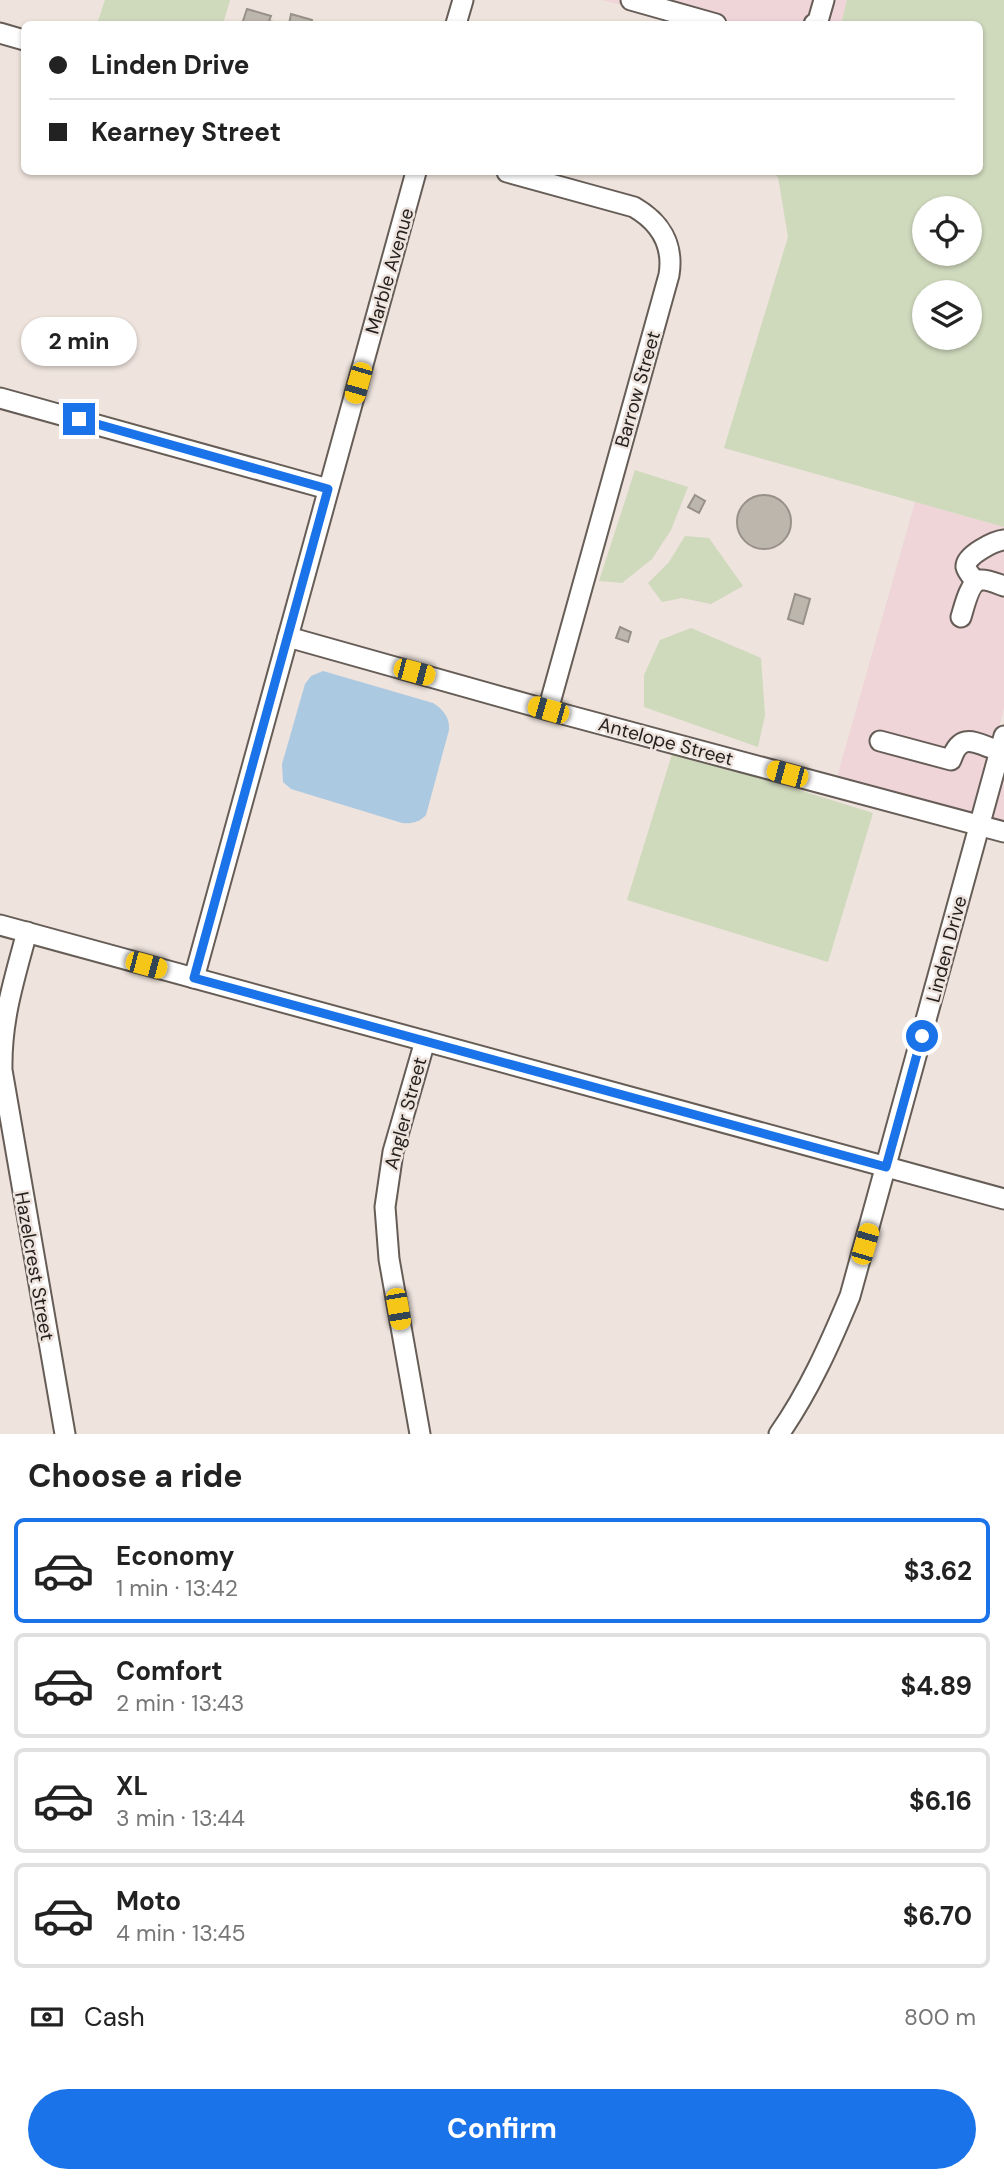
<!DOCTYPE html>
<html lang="en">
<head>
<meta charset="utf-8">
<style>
  body { margin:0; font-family:"DM Sans",sans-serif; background:#f6f6f6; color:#222; height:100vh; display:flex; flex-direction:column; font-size:26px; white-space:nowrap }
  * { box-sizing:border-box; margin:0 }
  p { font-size:23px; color:#767676 }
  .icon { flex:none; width:38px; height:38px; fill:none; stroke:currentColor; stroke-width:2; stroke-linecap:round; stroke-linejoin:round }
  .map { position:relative; height:1434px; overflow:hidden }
  .details { display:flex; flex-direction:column; background:#fff; flex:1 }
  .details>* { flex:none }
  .banner { position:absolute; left:21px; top:21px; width:962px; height:154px; border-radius:10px; box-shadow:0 2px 5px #0004; display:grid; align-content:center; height:154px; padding:0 28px; background:#fff }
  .buttons { position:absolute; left:912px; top:196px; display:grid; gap:14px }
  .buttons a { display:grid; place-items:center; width:70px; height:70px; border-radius:50%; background:#fff; box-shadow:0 2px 5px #0004; font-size:35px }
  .end { position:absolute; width:32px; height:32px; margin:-16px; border:9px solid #1a73e8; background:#fff; box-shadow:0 0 0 4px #fff }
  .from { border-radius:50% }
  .bubble { position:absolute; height:49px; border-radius:24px; background:#fff; box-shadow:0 2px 5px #0004; font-size:23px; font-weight:700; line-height:49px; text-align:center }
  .car { position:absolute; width:21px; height:42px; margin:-21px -10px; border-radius:9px; box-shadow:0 0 5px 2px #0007; background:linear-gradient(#f5c518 24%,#345 0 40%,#f5c518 0 76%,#345 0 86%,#f5c518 0) }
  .banner b { display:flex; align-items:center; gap:24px; height:66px; font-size:26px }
  .banner b+b { border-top:2px solid #e0e0e0 }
  .banner i { width:18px; height:18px; background:#222 }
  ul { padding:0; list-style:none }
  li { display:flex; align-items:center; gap:21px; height:105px; margin:0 14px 10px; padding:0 14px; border:4px solid #e0e0e0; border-radius:10px }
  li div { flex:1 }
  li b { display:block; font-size:26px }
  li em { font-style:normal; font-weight:700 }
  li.current { border-color:#1a73e8 }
  li>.icon { width:63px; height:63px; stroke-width:1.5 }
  h2 { padding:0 28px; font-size:32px; line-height:84px }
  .pay { display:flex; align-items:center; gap:18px; height:77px; padding:0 28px; font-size:26px }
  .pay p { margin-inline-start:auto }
  .action { display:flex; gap:14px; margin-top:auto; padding:14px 28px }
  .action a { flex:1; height:80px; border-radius:42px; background:#1a73e8; color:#fff; font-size:28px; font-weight:700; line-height:80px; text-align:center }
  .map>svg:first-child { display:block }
</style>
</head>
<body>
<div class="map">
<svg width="1004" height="1434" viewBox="0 0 1004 1434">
  <rect width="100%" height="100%" fill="#eee3dd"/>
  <!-- commercial -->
  <g fill="#efd4d8">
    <polygon points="602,0 847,0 841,24 693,24"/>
    <polygon points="915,502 1004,527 1004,708 972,827 834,788"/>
    <polygon points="1004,764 1004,837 986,831"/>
  </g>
  <!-- green -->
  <g fill="#cfd9bc" fill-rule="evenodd">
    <polygon points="105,0 230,0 223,24 97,24"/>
    <path d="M847 0H1004V527L724 448 788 237 778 177 773 172H980V24H841ZM924 208H970V254H924ZM924 292H970V338H924Z"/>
    <polygon points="635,470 688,487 671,530 652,559 622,583 599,581"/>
    <polygon points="685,536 709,538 743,586 711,604 682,598 662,602 648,583 669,562"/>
    <polygon points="691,628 761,658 765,715 758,747 644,707 644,675 660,640"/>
    <polygon points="673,751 873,813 828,962 627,900"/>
  </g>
  <!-- water -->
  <path fill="#acc9e2" d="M323 671 433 703C443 709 450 718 449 730L426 815C420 822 411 824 402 823L291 789 283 782 282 764 305 684 311 676Z"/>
  <!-- building -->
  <g fill="#bdb6ad" stroke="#989189" stroke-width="2">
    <polygon points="247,9 271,16 269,21 281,24 242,24"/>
    <polygon points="291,14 312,20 311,24 289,24"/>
    <circle cx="764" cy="522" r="27"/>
    <polygon points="695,495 705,501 699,513 688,507"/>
    <polygon points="795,594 810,599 803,624 788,619"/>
    <polygon points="620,627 631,632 628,642 616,638"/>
  </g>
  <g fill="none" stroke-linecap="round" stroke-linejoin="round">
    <defs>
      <g id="minor">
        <polyline points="631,0 716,24"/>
        <polyline points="456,24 463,0"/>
        <polyline points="814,24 818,21 824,0"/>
        <polyline points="0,33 24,40"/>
        <path d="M507 172 634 207C660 222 674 244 669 275L548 710"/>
        <polyline points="0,398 328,489"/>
        <path d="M976 582C973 578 967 572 966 567 965 555 995 541 1004 540"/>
        <path d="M961 617C964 608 969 583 980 580 987 579 998 584 1004 586"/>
        <polyline points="288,637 548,710 1004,832"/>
        <path d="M880 741 951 760C961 730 976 744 1000 751"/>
        <polyline points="0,925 1004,1199"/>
        <path d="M27 932C14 980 1 1020 2 1070L65 1434"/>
        <polyline points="194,978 416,172"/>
        <polyline points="420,1434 389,1259 385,1207 393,1152 425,1041"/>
        <path d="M779 1434C809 1391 830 1344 850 1296L1004 736"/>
      </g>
    </defs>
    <!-- minor casing -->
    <use href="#minor" stroke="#665d57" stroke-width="23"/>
    <!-- minor -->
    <use href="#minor" stroke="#fff" stroke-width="19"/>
  </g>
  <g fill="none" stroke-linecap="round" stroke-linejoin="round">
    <!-- route -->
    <polyline stroke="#1a73e8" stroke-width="9" points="79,419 328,489 194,978 886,1167 922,1036"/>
  </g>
  <g text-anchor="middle" stroke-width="5" stroke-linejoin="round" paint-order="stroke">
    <!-- street labels -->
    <g font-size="19" fill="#25211e" stroke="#eee3dd">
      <text transform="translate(389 271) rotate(-74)" y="7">Marble Avenue</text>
      <text transform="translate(637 389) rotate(-74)" y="7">Barrow Street</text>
      <text transform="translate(666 741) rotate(15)" y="7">Antelope Street</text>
      <text transform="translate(946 949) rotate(-75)" y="7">Linden Drive</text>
      <text transform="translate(405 1113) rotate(-75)" y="7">Angler Street</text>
      <text transform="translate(35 1266) rotate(80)" y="7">Hazelcrest Street</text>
    </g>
  </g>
</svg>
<div class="buttons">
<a><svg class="icon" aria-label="locate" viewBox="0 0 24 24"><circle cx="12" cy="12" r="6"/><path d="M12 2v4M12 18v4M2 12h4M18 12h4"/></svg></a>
<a><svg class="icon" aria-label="layers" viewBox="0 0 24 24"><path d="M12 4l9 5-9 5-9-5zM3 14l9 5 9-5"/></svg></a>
</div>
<i class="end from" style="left:922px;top:1036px"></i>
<i class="end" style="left:79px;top:419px"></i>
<div class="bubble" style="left:21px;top:317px;width:116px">2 min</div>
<i class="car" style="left:358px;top:383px;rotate:196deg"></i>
<i class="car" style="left:414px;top:672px;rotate:105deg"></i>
<i class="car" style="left:548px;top:710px;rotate:286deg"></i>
<i class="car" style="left:787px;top:774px;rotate:285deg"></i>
<i class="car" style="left:146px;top:965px;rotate:105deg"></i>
<i class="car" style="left:865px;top:1244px;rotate:16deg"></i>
<i class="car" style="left:398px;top:1309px;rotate:170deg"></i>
<div class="banner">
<b><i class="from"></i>Linden Drive</b>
<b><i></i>Kearney Street</b>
</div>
</div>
<section class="details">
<h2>Choose a ride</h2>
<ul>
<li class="current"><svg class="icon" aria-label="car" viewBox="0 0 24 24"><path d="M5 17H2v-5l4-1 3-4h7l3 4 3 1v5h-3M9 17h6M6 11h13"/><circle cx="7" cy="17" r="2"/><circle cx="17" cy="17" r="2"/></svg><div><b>Economy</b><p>1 min · 13:42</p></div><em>$3.62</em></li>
<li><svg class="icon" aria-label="car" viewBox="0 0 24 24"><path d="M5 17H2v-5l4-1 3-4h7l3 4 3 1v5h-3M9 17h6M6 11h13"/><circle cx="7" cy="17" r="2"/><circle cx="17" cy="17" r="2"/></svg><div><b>Comfort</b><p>2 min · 13:43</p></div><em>$4.89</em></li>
<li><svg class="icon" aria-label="car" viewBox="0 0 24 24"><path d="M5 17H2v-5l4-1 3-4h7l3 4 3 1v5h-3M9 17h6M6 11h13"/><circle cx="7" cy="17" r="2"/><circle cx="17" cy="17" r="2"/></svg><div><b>XL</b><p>3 min · 13:44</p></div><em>$6.16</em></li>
<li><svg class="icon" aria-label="car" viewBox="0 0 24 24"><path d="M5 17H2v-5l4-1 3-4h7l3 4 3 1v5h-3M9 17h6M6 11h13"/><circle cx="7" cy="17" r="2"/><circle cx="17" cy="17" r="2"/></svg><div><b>Moto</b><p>4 min · 13:45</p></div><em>$6.70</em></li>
</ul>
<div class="pay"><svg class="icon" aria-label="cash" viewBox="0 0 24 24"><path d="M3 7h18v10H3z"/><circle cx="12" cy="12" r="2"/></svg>Cash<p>800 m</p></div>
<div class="action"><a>Confirm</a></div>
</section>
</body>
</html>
